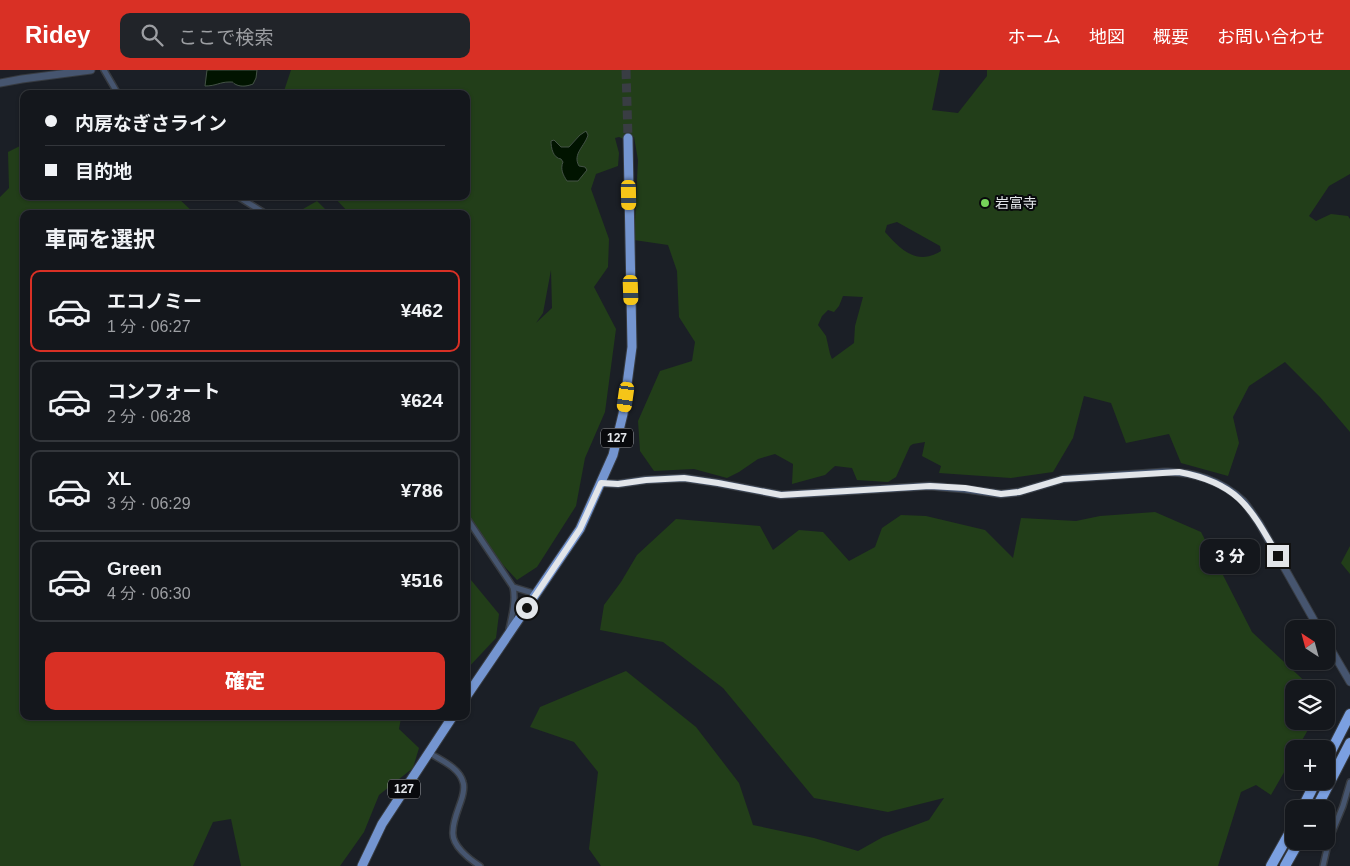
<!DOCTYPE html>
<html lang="ja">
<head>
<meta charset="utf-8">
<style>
  body { margin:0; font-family:Helvetica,"Noto Sans JP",sans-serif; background:#212429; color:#f1f3f6; height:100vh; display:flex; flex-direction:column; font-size:19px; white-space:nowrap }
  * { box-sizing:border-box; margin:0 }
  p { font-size:16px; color:#9d9fa3 }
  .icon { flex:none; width:28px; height:28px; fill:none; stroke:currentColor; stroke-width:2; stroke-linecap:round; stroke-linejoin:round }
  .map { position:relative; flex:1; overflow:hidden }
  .side { position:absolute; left:20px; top:140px; width:450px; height:510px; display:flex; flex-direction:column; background:#14171c; border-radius:10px; box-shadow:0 1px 4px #0004,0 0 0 1px #33363b }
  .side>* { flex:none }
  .top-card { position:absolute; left:20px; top:20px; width:450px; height:110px; border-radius:10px; box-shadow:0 1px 4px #0004,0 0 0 1px #33363b; display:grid; align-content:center; height:110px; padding:0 25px; background:#14171c }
  .needle { width:32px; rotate:324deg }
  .controls { position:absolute; left:1285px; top:550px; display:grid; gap:10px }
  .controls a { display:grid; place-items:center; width:50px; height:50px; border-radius:10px; background:#14171c; box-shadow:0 1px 4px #0004,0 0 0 1px #33363b; font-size:25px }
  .end { position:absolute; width:22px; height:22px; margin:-11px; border:6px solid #e2e5e9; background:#111; box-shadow:0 0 0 2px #111 }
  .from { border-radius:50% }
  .bubble { position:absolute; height:35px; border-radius:10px; background:#14171c; box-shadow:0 1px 4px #0004,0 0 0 1px #33363b; font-size:16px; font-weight:800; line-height:35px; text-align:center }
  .car { position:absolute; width:15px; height:30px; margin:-15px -8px; border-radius:6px; box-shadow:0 0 4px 1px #0007; background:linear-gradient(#f5c518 24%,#345 0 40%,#f5c518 0 76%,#345 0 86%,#f5c518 0) }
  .top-card b { display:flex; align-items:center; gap:18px; height:48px; font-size:19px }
  .top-card b+b { border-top:1px solid #33363b }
  .top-card i { width:12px; height:12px; background:#f1f3f6 }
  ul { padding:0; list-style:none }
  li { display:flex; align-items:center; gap:15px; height:82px; margin:0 10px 8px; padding:0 15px; border:2px solid #33363b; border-radius:10px }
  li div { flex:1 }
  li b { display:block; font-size:19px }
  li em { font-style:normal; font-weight:800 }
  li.active { border-color:#d93025 }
  li>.icon { width:45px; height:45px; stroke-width:1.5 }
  h2 { padding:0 25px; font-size:22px; line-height:60px }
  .button { display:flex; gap:10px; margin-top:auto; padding:10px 25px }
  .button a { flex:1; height:58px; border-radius:10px; background:#d93025; color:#fff; font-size:20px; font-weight:800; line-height:58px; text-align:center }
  header { display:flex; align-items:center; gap:30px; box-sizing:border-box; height:70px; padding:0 25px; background:#d93025; color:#fff }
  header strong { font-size:24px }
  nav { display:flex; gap:28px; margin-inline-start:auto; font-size:18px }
  .search { width:350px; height:45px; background:#212429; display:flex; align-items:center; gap:12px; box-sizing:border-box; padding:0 18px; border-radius:10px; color:#9d9fa3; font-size:19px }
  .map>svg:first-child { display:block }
</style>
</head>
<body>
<header>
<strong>Ridey</strong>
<div class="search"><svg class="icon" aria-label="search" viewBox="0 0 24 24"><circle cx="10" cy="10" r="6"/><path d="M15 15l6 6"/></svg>ここで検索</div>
<nav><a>ホーム</a><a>地図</a><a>概要</a><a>お問い合わせ</a></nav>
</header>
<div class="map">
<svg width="1350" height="796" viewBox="0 0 1350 796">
  <rect width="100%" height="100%" fill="#1b1f26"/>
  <!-- green -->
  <g fill="#223e19" fill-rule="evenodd">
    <path d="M291 0H940L932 40 958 43 987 6V0H1350V104L1329 116 1309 146 1316 151 1331 144 1348 146 1350 149V362L1320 327 1285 292 1249 316 1233 347 1239 373 1228 406 1181 393 1169 364 1126 373 1111 333 1084 326 1073 368 1053 402 1011 408 939 403 941 396 922 386 925 372 913 374 910 376 896 407 888 412 857 410 852 398 835 396 825 405 792 414 793 394 775 384 758 389 739 402 727 408 694 399 654 401 640 381 638 351 660 301 692 291 695 272 679 247 677 201 668 175 634 170 638 90 634 67 624 69 619 67 615 68 619 83 618 96 596 104 591 119 609 169 608 197 594 217 616 259 605 342 585 388 576 436 537 497 517 510 475 465 466 458V144H350L333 126H466V24H283ZM588 65C585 76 572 84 579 96L585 97 562 98 563 92 551 73 554 70 561 77H569L577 68ZM897 152 940 176 941 181C917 196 901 180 885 162L887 155ZM551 200 552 238 536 253 543 243ZM843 226 863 227 855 256 854 273 832 289 830 284 826 266 818 255 822 246 828 240 834 242 839 236Z"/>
    <polygon points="24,74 24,126 176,126 195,144 24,144 24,646 403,646 401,648 399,659 419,678 413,698 379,725 364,762 340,796 241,796 231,749 213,752 193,796 0,796 0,127 9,118 8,82"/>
    <polygon points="317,131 330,144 305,144 303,139"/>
    <polygon points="1155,442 1201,462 1252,562 1313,619 1294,619 1294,651 1313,651 1297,679 1294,679 1294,685 1271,725 1256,715 1241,722 1218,796 601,796 589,779 598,702 574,672 530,657 540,637 626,601 696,657 739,713 753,755 814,768 858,781 883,767 929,750 944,728 888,742 814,728 723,618 663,572 600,560 604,535 621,512 637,485 676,449 760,456 773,480 799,460 823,462 849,491 875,477 882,458 901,445 926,446 985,460 1013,488 1021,448 1076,451 1100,446"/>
    <polygon points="1350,476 1350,504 1341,493"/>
    <polygon points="466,504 499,544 496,568 466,600"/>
  </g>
  <!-- water -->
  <g fill="#011400" stroke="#445346">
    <path d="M207 0H257L256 8 253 14C248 16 242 17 237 15 230 12 236 12 229 12 220 12 216 16 205 16Z"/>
    <path d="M586 61 588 65C585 76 572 84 579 96L585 97 587 100 578 111H567C563 105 560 99 563 92L561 89C553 88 551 78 551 71L554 70 561 77H569L580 65Z"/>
  </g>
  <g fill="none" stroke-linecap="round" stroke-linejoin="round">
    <!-- trunk-tunnel -->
    <polyline stroke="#393d43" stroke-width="9" stroke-dasharray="9 4.5" stroke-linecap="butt" points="626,0 628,68"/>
    <defs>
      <g id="minor">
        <polyline points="104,0 118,24"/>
        <polyline points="237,126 266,144"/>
        <polyline points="466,447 513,517 536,524"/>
        <path d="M509 559C512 546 516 530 513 517"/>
        <path d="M428 682C440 690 459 697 463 712 465 718 463 725 461 731 458 740 453 751 453 761 451 775 469 789 480 796"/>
        <polyline points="1323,796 1329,770 1343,736 1350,712"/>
      </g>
      <g id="tertiary">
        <polyline points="0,13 22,9 91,0"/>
        <path d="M601 413 618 414 645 410 684 408 718 413 781 425 929 416 965 419 1001 424 1019 422 1063 409 1164 402C1192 401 1222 411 1243 431 1249 438 1254 446 1259 453L1319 559"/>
        <polyline points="1326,571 1350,612"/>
      </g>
      <g id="trunk">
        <polyline points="466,627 580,459 613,385 623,344 632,277 628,68"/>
        <polyline points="362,796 382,754 453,646"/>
      </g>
      <g id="motorway">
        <polyline points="1326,691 1350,644"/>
        <polyline points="1302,739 1316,711"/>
        <polyline points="1316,739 1350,673"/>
        <polyline points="1271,796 1294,755"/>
        <polyline points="1285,796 1299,771"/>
      </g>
    </defs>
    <!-- minor casing -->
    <use href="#minor" stroke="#373b41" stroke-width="8"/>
    <!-- tertiary casing -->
    <use href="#tertiary" stroke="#373b41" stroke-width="9"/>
    <!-- trunk casing -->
    <use href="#trunk" stroke="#373b41" stroke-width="11"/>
    <!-- motorway casing -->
    <use href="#motorway" stroke="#373b41" stroke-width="12"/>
    <!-- minor -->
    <use href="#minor" stroke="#46556f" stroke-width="5"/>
    <!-- tertiary -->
    <use href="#tertiary" stroke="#46556f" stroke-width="7"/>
    <!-- trunk -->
    <use href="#trunk" stroke="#7495d0" stroke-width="9"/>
    <!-- motorway -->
    <use href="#motorway" stroke="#7ba0e1" stroke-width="10"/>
  </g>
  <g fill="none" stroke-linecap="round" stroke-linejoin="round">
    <!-- route -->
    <path stroke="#e2e5e9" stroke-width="6" d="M527 538 580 459 601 413 618 414 646 410 684 408 718 413 781 425 930 416 965 418 1001 424 1019 422 1063 409 1179 402C1238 413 1250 437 1278 486"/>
  </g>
  <!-- markers -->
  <circle fill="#76d25a" stroke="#08090c" stroke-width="2" cx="985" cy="133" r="5"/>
  <g text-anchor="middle" stroke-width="4" stroke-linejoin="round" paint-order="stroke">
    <!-- shield labels -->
    <g fill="#08090c" stroke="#a1a3a7" stroke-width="1">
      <rect x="601" y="358.5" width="32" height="19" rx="4"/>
      <rect x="388" y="709.5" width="32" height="19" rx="4"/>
    </g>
    <g font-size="12" font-weight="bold" fill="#e2e5e9">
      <text x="617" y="372">127</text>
      <text x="404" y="723">127</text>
    </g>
    <!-- poi labels -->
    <g font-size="14" fill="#e2e5e9" stroke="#08090c" text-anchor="start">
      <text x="995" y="138">岩富寺</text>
    </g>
  </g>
</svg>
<div class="controls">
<a><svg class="needle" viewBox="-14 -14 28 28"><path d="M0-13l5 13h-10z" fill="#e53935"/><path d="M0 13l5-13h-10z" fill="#9d9fa3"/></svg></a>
<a><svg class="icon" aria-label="layers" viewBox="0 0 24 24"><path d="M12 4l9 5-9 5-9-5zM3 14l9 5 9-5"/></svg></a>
<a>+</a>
<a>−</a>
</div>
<i class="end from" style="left:527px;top:538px"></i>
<i class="end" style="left:1278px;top:486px"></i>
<div class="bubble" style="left:1200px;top:469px;width:60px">3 分</div>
<i class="car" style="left:629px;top:125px;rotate:179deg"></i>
<i class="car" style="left:631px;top:220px;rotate:178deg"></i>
<i class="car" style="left:626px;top:327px;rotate:188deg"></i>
<div class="top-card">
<b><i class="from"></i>内房なぎさライン</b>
<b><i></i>目的地</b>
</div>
<section class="side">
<h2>車両を選択</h2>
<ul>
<li class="active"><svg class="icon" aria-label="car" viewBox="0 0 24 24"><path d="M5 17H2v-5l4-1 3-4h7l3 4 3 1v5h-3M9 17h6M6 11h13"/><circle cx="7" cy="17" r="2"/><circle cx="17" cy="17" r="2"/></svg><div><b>エコノミー</b><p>1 分 · 06:27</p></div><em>¥462</em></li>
<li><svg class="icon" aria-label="car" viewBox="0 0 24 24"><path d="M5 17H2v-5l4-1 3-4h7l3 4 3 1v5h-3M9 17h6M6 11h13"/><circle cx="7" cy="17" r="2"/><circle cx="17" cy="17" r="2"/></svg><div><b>コンフォート</b><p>2 分 · 06:28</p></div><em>¥624</em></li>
<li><svg class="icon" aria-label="car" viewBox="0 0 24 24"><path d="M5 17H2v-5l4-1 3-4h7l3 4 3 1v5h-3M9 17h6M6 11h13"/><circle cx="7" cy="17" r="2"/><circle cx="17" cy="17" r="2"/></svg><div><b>XL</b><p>3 分 · 06:29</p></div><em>¥786</em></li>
<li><svg class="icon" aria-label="car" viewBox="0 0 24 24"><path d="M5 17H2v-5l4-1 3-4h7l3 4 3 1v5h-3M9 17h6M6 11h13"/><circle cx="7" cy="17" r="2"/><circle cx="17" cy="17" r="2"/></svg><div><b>Green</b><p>4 分 · 06:30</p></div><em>¥516</em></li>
</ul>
<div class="button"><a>確定</a></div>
</section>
</div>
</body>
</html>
